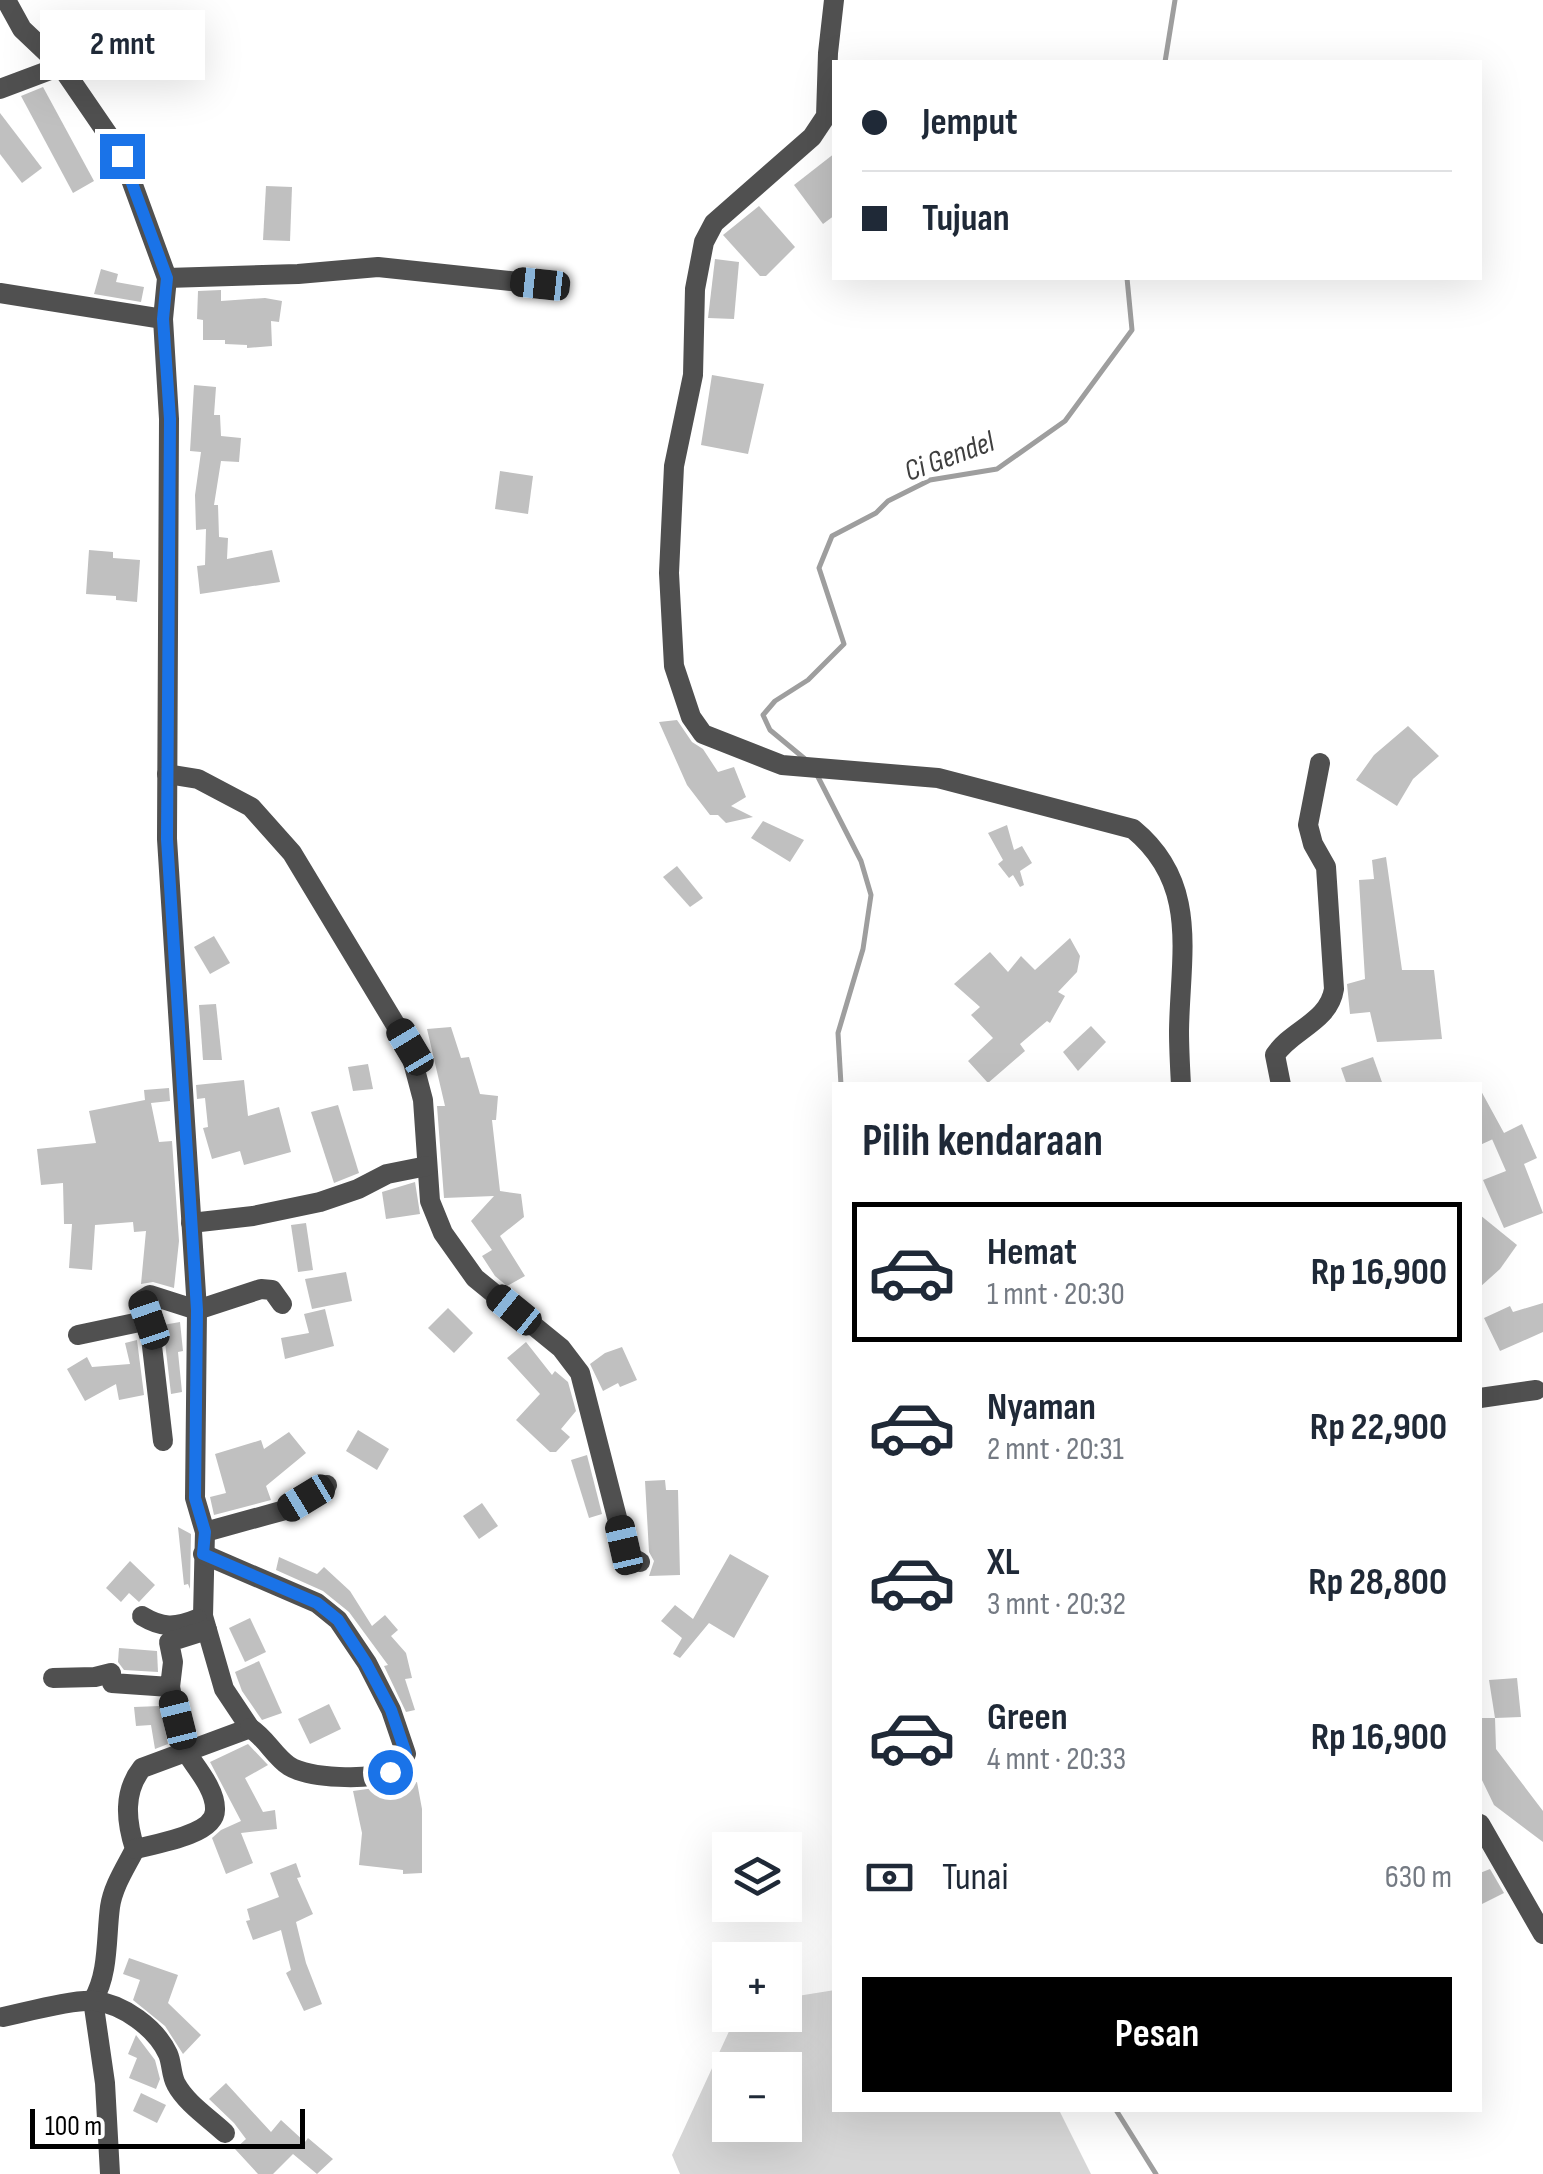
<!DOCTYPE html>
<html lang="id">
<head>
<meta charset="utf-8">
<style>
  body { margin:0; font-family:"Sofia Sans Condensed",sans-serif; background:#f6f6f7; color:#1f2937; height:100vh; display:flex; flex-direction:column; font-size:38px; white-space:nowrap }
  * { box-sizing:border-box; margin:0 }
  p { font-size:32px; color:#747a83 }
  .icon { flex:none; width:55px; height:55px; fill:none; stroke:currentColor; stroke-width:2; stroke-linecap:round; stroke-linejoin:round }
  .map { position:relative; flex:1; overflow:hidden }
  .panel { position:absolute; left:832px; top:1082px; width:650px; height:1030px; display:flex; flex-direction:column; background:#fff; border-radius:0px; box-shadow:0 10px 40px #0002 }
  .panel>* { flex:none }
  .top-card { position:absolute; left:832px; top:60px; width:650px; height:220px; border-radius:0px; box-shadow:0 10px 40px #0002; display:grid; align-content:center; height:220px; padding:0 30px; background:#fff }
  .controls { position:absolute; left:712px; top:1832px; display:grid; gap:20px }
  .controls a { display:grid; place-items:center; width:90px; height:90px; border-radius:0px; background:#fff; box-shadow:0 10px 40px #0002; font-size:50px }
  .scale { position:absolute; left:30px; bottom:25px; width:275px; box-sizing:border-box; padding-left:10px; border:5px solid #000; border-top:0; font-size:28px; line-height:35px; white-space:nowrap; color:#000; -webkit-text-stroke:8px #fff; paint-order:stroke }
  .end { position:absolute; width:45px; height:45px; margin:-22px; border:12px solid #1a73e8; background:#fff; box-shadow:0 0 0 5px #fff }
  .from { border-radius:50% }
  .bubble { position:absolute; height:70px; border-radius:0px; background:#fff; box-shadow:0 10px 40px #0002; font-size:32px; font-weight:700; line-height:70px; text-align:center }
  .car { position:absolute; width:30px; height:60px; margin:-30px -15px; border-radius:12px; box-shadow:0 0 8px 2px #0007; background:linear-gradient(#222 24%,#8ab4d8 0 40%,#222 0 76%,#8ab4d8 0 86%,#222 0) }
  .top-card b { display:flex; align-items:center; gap:35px; height:95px; font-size:38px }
  .top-card b+b { border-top:2px solid #e0e1e3 }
  .top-card i { width:25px; height:25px; background:#1f2937 }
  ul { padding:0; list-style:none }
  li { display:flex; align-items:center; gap:30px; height:140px; margin:0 20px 15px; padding:0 10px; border:5px solid transparent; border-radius:0px }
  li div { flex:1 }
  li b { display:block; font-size:38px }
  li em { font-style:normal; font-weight:700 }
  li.on { border-color:#000 }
  li>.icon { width:90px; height:90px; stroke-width:1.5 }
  h2 { padding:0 30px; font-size:45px; line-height:120px }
  .pay { display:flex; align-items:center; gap:25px; height:110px; padding:0 30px; font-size:38px }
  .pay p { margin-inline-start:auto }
  .button { display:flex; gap:20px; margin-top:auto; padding:20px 30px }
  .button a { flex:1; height:115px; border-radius:0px; background:#000; color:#fff; font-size:40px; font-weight:700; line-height:115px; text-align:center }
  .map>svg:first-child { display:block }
</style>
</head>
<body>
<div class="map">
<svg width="1543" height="2174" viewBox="0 0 1543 2174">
  <rect width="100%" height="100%" fill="#fff"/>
  <!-- green -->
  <path fill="#d7d7d7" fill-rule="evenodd" d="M835 1990V2110H1059L1091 2174H680L672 2155 731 2027 742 2015H785V1998ZM730 2070H785V2125H730Z"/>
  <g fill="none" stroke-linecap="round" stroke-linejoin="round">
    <!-- stream -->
    <g stroke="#9e9e9e" stroke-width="5">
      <polyline points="1165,62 1175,0"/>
      <polyline points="805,759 770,730 763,715 775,701 808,680 844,644 819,568 832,536 876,513 888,501 930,480 997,469 1065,421 1132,330 1127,278"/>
      <polyline points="817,775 861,861 871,895 863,949 838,1033 841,1085"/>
      <polyline points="1116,2110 1156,2174"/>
    </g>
  </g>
  <!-- building -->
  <g fill="#c0c0c0">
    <polygon points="43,87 94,181 73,193 21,96"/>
    <polygon points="0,113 42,168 22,183 0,154"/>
    <polygon points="835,153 835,215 823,224 794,185"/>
    <polygon points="266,186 292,187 290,241 263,240"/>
    <polygon points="759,206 795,247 766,276 760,276 723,235"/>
    <polygon points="715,259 739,262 734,319 708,318"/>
    <polygon points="101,269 118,274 116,282 144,287 141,302 94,294"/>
    <polygon points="221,290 221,301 265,298 282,301 279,322 271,321 272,346 247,348 247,345 225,344 225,340 203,340 203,320 197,319 198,291"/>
    <polygon points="712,375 764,384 748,454 701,445"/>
    <polygon points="194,385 216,387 214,415 220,415 221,436 241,438 239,462 221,461 214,505 218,505 219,537 228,538 227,559 272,550 280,582 200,594 197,566 205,565 206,529 196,530 195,495 201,452 190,451"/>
    <polygon points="500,471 533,476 528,514 495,509"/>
    <polygon points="89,550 113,552 113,558 140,560 137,602 116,600 116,596 86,594"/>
    <polygon points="677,720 692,742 703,749 718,772 734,767 746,797 731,806 753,817 726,823 718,815 710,815 687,785 659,722"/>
    <polygon points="1408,726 1439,756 1413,779 1397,806 1356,780 1374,755"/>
    <polygon points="763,821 804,840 790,862 751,838"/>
    <polygon points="1007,825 1014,850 1022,846 1032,863 1020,871 1024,885 1020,887 1013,875 1009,878 998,864 1003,860 988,833"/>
    <polygon points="1386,857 1402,970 1434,970 1442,1039 1377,1042 1370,1012 1350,1014 1347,984 1365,979 1359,880 1374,879 1372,860"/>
    <polygon points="677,866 703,898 690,907 663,877"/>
    <polygon points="214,936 230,963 210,974 194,947"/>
    <polygon points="1070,938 1080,956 1077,972 1058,992 1065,996 1050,1023 1047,1021 1020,1044 1025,1051 988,1083 968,1061 993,1038 971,1015 980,1007 954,984 990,952 1008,972 1021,956 1035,970"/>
    <polygon points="216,1004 222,1060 203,1060 199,1005"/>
    <polygon points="1091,1026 1106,1042 1078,1071 1063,1052"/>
    <polygon points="451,1027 461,1058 469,1057 480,1094 498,1096 496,1120 492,1120 500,1191 521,1194 524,1217 500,1236 525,1276 507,1286 495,1276 482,1256 492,1250 471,1221 494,1196 444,1198 437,1106 445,1106 427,1029"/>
    <polygon points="1373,1057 1383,1085 1347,1085 1341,1068"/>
    <polygon points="368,1064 373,1089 353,1091 348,1067"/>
    <polygon points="244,1080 248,1116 279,1107 291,1152 244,1165 240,1151 212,1159 203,1128 208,1127 205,1098 197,1099 196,1085"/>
    <polygon points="169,1088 170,1101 151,1103 159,1142 172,1141 179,1241 174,1288 153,1282 141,1284 146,1231 134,1232 133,1222 95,1225 92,1270 69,1268 72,1224 64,1224 63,1183 41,1185 37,1149 96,1143 89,1111 145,1100 144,1090"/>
    <polygon points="1480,1089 1504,1133 1522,1124 1537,1158 1524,1164 1543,1213 1504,1228 1483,1180 1506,1171 1492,1139 1504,1134 1480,1145"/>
    <polygon points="338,1105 359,1173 334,1183 311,1112"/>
    <polygon points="415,1182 420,1214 386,1219 382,1192"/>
    <polygon points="1480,1215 1517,1245 1500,1269 1480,1287"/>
    <polygon points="306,1223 313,1270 298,1272 291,1225"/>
    <polygon points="346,1272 352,1301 312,1309 305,1279"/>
    <polygon points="1543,1303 1543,1332 1500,1351 1484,1318 1510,1306 1513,1312"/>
    <polygon points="448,1308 473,1333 454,1353 428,1328"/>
    <polygon points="325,1309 334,1346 285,1359 281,1338 309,1333 304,1314"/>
    <polygon points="180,1322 183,1351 178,1352 182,1392 171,1394 163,1325"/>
    <polygon points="137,1340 144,1395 119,1400 116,1384 85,1401 67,1369 87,1357 92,1367 130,1364 125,1343"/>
    <polygon points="526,1342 552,1375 555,1371 568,1382 576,1411 561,1429 570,1437 556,1452 550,1452 516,1420 540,1394 507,1358"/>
    <polygon points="622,1347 637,1380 620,1387 618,1383 603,1391 590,1364 605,1353"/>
    <polygon points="358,1430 389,1449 377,1470 346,1451"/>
    <polygon points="289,1432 306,1453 266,1486 271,1500 214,1515 210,1497 226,1493 215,1454 261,1440 264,1449"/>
    <polygon points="587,1455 602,1514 589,1518 571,1460"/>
    <polygon points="665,1480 666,1490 678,1490 680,1575 649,1576 654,1561 649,1552 645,1481"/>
    <polygon points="482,1503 498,1526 479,1539 463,1516"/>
    <polygon points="178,1527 191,1534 190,1589 188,1584 184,1585"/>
    <polygon points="730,1554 769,1576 734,1638 709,1623 680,1658 673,1654 682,1638 661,1621 675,1605 693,1619"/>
    <polygon points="279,1557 317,1574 324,1567 350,1591 372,1626 385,1615 398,1630 391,1636 406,1653 412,1678 405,1679 415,1710 406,1712 384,1666 388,1665 349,1612 323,1591 276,1570"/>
    <polygon points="130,1561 155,1585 139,1602 129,1593 121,1602 106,1588"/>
    <polygon points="250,1618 266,1652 245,1662 229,1628"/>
    <polygon points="119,1648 157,1651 158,1672 124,1670 118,1662"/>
    <polygon points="259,1661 282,1713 262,1720 242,1691 235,1672"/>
    <polygon points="1517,1678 1521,1717 1495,1718 1489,1680"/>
    <polygon points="329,1704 341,1729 310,1744 298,1719"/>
    <polygon points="160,1706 168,1744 155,1749 151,1725 136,1726 134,1707"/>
    <polygon points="1480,1718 1495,1718 1496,1749 1543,1811 1543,1842 1494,1805 1480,1776"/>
    <polygon points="248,1744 268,1765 245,1778 263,1812 275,1810 277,1829 241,1833 253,1863 226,1874 212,1838 221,1830 241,1821 210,1762"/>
    <polygon points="417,1782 422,1809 422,1873 403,1874 403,1870 359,1865 362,1833 353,1791"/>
    <polygon points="296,1863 301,1877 297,1878 313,1914 296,1922 306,1963 322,2004 304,2011 286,1973 291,1970 281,1930 253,1940 246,1921 250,1920 247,1909 279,1897 270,1873"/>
    <polygon points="1490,1869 1504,1893 1480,1905 1480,1873"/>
    <polygon points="129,1958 178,1975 168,2003 201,2035 183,2054 165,2026 133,2000 140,1980 123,1974"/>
    <polygon points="136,2035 155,2060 160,2079 156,2089 129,2078 137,2058 128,2054"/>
    <polygon points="226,2083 271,2132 281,2120 305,2142 308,2138 333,2159 317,2174 293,2154 273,2174 258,2174 235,2149 246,2139 234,2123 209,2099"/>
    <polygon points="141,2093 166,2105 157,2123 133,2111"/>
  </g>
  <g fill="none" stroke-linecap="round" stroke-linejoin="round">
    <!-- minor -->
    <g stroke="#505050" stroke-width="20">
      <path d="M6 0 22 29 61 66 122 155 167 278 163 319 169 419 167 839 197 1310 195 1498 205 1532 203 1616 224 1689 250 1728 142 1768C123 1792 126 1821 135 1849 126 1867 113 1886 110 1907 106 1937 109 1974 93 2000L105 2083 110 2174"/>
      <path d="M834 0 828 53 826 116 812 137 714 223 704 242 695 289 693 375 674 466 669 573 674 666 691 717 703 734 782 765 938 778 1133 829C1200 884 1180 955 1179 1031 1179 1049 1180 1067 1181 1085"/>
      <polyline points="0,89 61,66"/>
      <polyline points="167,278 298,274 378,267 539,284"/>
      <polyline points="0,293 163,319"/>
      <polyline points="167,774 198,779 251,807 292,853 409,1047 423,1100 430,1201 443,1233 475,1278 561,1348 580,1373 624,1545 627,1555 640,1562"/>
      <path d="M1281 1085 1275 1055C1291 1030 1329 1022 1334 989L1326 867 1313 844 1308 825 1320 763"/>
      <polyline points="191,1223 253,1216 320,1202 358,1189 387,1174 427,1166"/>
      <polyline points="149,1320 163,1441"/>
      <polyline points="78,1335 149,1320 142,1300 150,1295 197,1310 261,1289 272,1290 282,1304"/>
      <polyline points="1480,1398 1536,1390"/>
      <polyline points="205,1532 285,1510 327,1485"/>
      <path d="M203 1554 317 1603 338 1620 367 1663 391 1710 406 1754C402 1761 399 1769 391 1772 367 1780 310 1779 289 1766 274 1756 266 1738 250 1728"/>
      <path d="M142 1616C162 1628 175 1628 197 1619"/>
      <polyline points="53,1678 95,1677 111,1673 112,1683 170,1687 173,1662 169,1642 207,1630"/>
      <polyline points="1480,1824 1543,1934"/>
      <path d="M135 1849C155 1844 215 1835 215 1810 216 1791 198 1770 188 1755 177 1737 175 1708 170 1687"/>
      <path d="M3 2017C27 2012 73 1999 95 2001 123 2004 156 2028 168 2054 172 2063 171 2075 176 2084 186 2103 209 2118 225 2133"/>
    </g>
  </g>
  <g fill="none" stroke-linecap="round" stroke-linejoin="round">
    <!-- route -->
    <polyline stroke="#1a73e8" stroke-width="12" points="122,156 167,278 163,319 170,419 167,839 197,1310 195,1498 205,1532 203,1554 317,1603 338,1620 366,1663 391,1710 406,1754 400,1765 390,1772"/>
  </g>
  <g text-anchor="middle" stroke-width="9" stroke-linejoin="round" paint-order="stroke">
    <!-- water labels -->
    <g font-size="30" font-style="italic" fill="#3f3f3f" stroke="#fff">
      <text transform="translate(949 456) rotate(-20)" y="10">Ci Gendel</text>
    </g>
  </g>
</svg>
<div class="controls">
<a><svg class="icon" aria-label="layers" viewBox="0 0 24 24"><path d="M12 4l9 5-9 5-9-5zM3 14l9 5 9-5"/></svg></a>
<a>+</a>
<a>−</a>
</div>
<div class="scale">100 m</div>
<i class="end from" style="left:390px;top:1772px"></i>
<i class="end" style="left:122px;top:156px"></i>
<div class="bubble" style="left:40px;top:10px;width:165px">2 mnt</div>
<i class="car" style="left:540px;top:284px;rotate:276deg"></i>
<i class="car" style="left:410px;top:1047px;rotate:329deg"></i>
<i class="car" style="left:514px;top:1310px;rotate:309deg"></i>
<i class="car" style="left:149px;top:1320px;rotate:341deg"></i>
<i class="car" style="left:306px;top:1498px;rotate:239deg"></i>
<i class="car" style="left:624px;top:1545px;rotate:347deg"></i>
<i class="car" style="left:178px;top:1720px;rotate:346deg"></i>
<div class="top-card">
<b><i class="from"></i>Jemput</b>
<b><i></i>Tujuan</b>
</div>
<section class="panel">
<h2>Pilih kendaraan</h2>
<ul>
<li class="on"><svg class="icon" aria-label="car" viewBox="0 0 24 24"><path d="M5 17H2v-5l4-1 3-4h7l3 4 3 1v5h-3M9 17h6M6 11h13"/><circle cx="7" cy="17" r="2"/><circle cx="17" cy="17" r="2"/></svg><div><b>Hemat</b><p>1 mnt · 20:30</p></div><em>Rp 16,900</em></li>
<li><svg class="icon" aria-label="car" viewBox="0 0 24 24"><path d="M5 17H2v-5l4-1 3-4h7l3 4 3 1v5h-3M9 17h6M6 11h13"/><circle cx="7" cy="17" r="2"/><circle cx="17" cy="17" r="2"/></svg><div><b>Nyaman</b><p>2 mnt · 20:31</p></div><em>Rp 22,900</em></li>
<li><svg class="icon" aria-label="car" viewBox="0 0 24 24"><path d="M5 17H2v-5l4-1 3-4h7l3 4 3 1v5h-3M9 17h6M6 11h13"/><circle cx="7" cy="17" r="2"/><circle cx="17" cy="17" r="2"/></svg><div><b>XL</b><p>3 mnt · 20:32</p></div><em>Rp 28,800</em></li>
<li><svg class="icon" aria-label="car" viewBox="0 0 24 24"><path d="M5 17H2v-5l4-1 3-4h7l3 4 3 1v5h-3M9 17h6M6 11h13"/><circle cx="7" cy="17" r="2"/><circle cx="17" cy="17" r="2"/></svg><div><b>Green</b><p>4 mnt · 20:33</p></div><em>Rp 16,900</em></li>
</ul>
<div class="pay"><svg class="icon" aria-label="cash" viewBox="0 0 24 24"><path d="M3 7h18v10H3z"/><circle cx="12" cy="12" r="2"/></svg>Tunai<p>630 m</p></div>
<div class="button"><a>Pesan</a></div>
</section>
</div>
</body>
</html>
